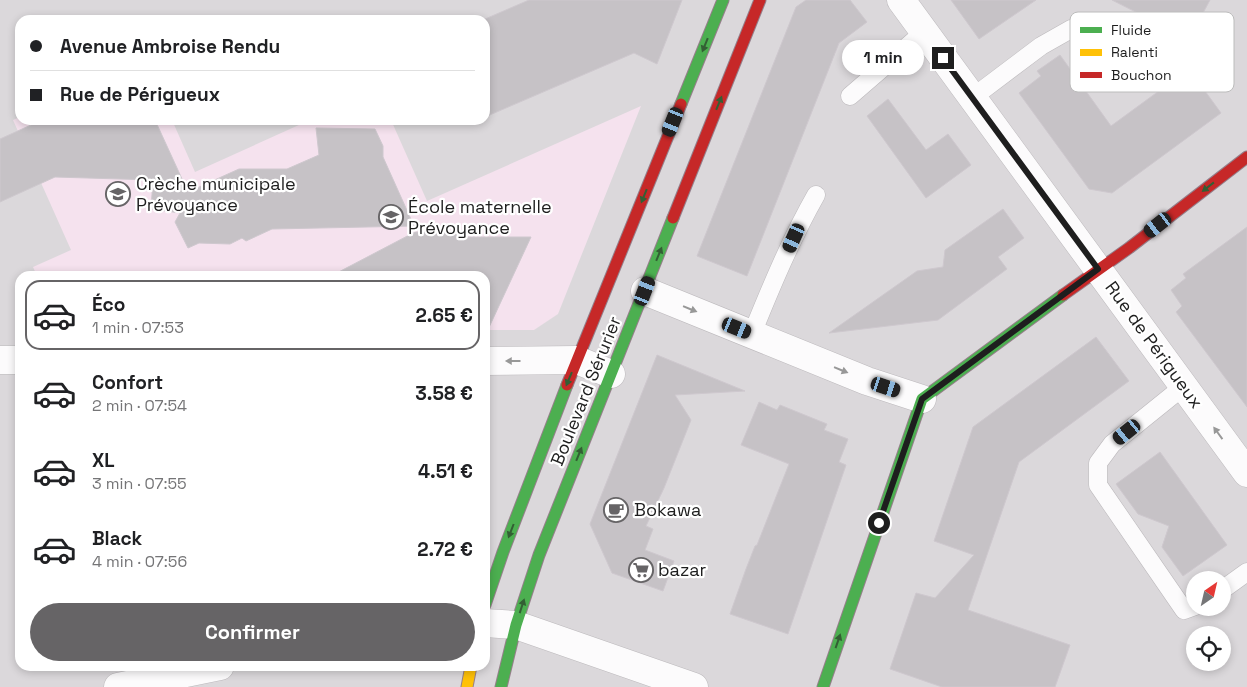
<!DOCTYPE html>
<html lang="fr">
<head>
<meta charset="utf-8">
<style>
  body { margin:0; font-family:"Space Grotesk",sans-serif; background:#f2f2f2; color:#202124; height:100vh; display:flex; flex-direction:column; font-size:19px; white-space:nowrap }
  * { box-sizing:border-box; margin:0 }
  p { font-size:16px; color:#757577 }
  .icon { flex:none; width:28px; height:28px; fill:none; stroke:currentColor; stroke-width:2; stroke-linecap:round; stroke-linejoin:round }
  .map { position:relative; flex:1; overflow:hidden }
  .details { position:absolute; left:15px; top:271px; width:475px; height:400px; display:flex; flex-direction:column; background:#fff; border-radius:15px; box-shadow:0 2px 8px #0003 }
  .details>* { flex:none }
  .hud { position:absolute; left:15px; top:15px; width:475px; height:110px; border-radius:15px; box-shadow:0 2px 8px #0003; display:grid; align-content:center; height:110px; padding:0 15px; background:#fff }
  .needle { width:32px; rotate:34deg }
  .tools { position:absolute; left:1186px; top:571px; display:grid; gap:10px }
  .tools a { display:grid; place-items:center; width:45px; height:45px; border-radius:50%; background:#fff; box-shadow:0 2px 8px #0003; font-size:25px }
  .end { position:absolute; width:22px; height:22px; margin:-11px; border:6px solid #1e1e1e; background:#fff; box-shadow:0 0 0 2px #fff }
  .from { border-radius:50% }
  .bubble { position:absolute; height:35px; border-radius:18px; background:#fff; box-shadow:0 2px 8px #0003; font-size:16px; font-weight:700; line-height:35px; text-align:center }
  .car { position:absolute; width:15px; height:30px; margin:-15px -8px; border-radius:6px; box-shadow:0 0 4px 1px #0007; background:linear-gradient(#222 24%,#8ab4d8 0 40%,#222 0 76%,#8ab4d8 0 86%,#222 0) }
  .hud b { display:flex; align-items:center; gap:18px; height:48px; font-size:19px }
  .hud b+b { border-top:1px solid #e0e0e0 }
  .hud i { width:12px; height:12px; background:#202124 }
  ul { padding:9px 0 0; list-style:none }
  li { display:flex; align-items:center; gap:15px; height:70px; margin:0 10px 8px; padding:0 5px; border:2px solid transparent; border-radius:15px }
  li div { flex:1 }
  li b { display:block; font-size:19px }
  li em { font-style:normal; font-weight:700 }
  li.on { border-color:#666466 }
  li>.icon { width:45px; height:45px; stroke-width:1.5 }
  .cta { display:flex; gap:10px; margin-top:auto; padding:10px 15px }
  .cta a { flex:1; height:58px; border-radius:30px; background:#666466; color:#fff; font-size:20px; font-weight:700; line-height:58px; text-align:center }
  .map>svg:first-child { display:block }
</style>
</head>
<body>
<div class="map">
<svg width="1247" height="687" viewBox="0 0 1247 687">
  <rect width="100%" height="100%" fill="#ece6eb"/>
  <!-- residential -->
  <path fill="#dbd8db" fill-rule="evenodd" d="M0 0H1247V687H0ZM20 20H485V120H20ZM20 276H485V666H20ZM1195 580H1222V608H1195ZM1195 635H1222V662H1195Z"/>
  <!-- education -->
  <polygon fill="#f5e2ee" points="641,106 558,314 534,330 485,330 485,276 37,276 33,267 71,250 13,120 20,117 20,120 172,120 195,172 310,120 391,120 427,201"/>
  <!-- building -->
  <g fill="#c6c2c6" stroke="#cec8ce">
    <polygon points="529,0 682,0 657,64 634,53 485,117 485,19"/>
    <polygon points="806,0 850,0 867,22 839,43 747,276 697,256 796,7"/>
    <polygon points="951,0 1036,0 979,39"/>
    <polygon points="1112,0 1210,0 1189,39"/>
    <polygon points="1060,55 1111,126 1189,69 1221,113 1112,193 1089,189 1019,93 1041,76 1037,71"/>
    <polygon points="888,99 926,150 948,134 971,165 926,198 867,116"/>
    <polygon points="42,120 155,120 188,192 239,169 287,169 319,155 316,128 375,129 383,146 383,157 414,226 272,229 246,241 242,238 230,244 199,243 188,248 175,222 180,213 151,209 153,180 55,177 0,202 0,139"/>
    <polygon points="1003,209 1024,238 998,257 1007,269 938,320 829,333 917,271 943,267 945,250"/>
    <polygon points="1247,227 1247,407 1176,312 1182,306 1171,290 1186,278 1183,274"/>
    <polygon points="415,232 460,232 462,237 531,237 485,336 485,276 331,276"/>
    <polygon points="1096,337 1129,381 1019,462 968,610 1070,645 1055,687 942,687 890,669 916,593 935,598 974,555 934,541 973,427"/>
    <polygon points="657,355 745,391 675,395 691,420 664,488 646,526 653,529 645,550 674,561 663,591 612,573 590,524"/>
    <polygon points="759,402 777,410 780,405 827,424 824,430 848,439 839,462 846,465 788,634 730,614 746,569 755,546 757,545 789,464 741,445"/>
    <polygon points="1160,452 1227,545 1183,576 1162,547 1169,526 1138,514 1116,484"/>
  </g>
  <g fill="none" stroke-linecap="round" stroke-linejoin="round">
    <defs>
      <g id="lane">
        <polyline points="850,96 924,32"/>
        <polyline points="972,98 1041,46 1071,29 1097,32"/>
        <path d="M752 334C771 287 791 239 816 195"/>
        <polyline points="1184,386 1112,444 1098,463 1098,485 1184,610 1195,606"/>
        <polyline points="1222,590 1247,572"/>
      </g>
      <g id="street">
        <polyline points="901,0 1247,473"/>
        <polyline points="645,291 867,381 922,399"/>
        <polyline points="0,360 20,360"/>
        <polyline points="485,361 577,360 611,374"/>
        <polyline points="485,623 516,625 694,687"/>
        <polyline points="118,687 220,666"/>
      </g>
      <g id="fast">
        <polyline points="681,104 723,0"/>
        <polyline points="485,605 503,552 567,385"/>
        <polyline points="501,687 516,625 539,555 673,218"/>
        <polyline points="823,687 922,399 1063,295"/>
      </g>
      <polyline id="slow" points="467,687 471,666"/>
      <g id="jam">
        <polyline points="673,218 760,0"/>
        <polyline points="1063,295 1129,248 1247,157"/>
        <polyline points="567,385 681,104"/>
      </g>
    </defs>
    <!-- lane casing -->
    <use href="#lane" stroke="#bcb9bc" stroke-width="19"/>
    <!-- street casing -->
    <use href="#street" stroke="#bcb9bc" stroke-width="29"/>
    <!-- fast casing -->
    <use href="#fast" stroke="#957f8a" stroke-width="13"/>
    <!-- slow casing -->
    <use href="#slow" stroke="#957f8a" stroke-width="13"/>
    <!-- jam casing -->
    <use href="#jam" stroke="#957f8a" stroke-width="13"/>
    <!-- lane -->
    <use href="#lane" stroke="#fcfbfc" stroke-width="18"/>
    <!-- street -->
    <use href="#street" stroke="#fcfbfc" stroke-width="28"/>
    <!-- fast -->
    <use href="#fast" stroke="#4caf50" stroke-width="11"/>
    <!-- slow -->
    <use href="#slow" stroke="#ffc107" stroke-width="11"/>
    <!-- jam -->
    <use href="#jam" stroke="#c62828" stroke-width="11"/>
  </g>
  <!-- one-way arrows -->
  <defs><path id="oneway-solid" d="M-6-.8H1V-3.2L6.5 0L1 3.2V.8H-6Z" transform="scale(1.25)"/></defs>
  <g fill="#335f34">
    <use href="#oneway-solid" transform="translate(705 45) rotate(112)"/>
    <use href="#oneway-solid" transform="translate(719 103) rotate(-68)"/>
    <use href="#oneway-solid" transform="translate(1208 187) rotate(142)"/>
    <use href="#oneway-solid" transform="translate(644 196) rotate(112)"/>
    <use href="#oneway-solid" transform="translate(659 254) rotate(-68)"/>
    <use href="#oneway-solid" transform="translate(569 379) rotate(113)"/>
    <use href="#oneway-solid" transform="translate(579 454) rotate(-68)"/>
    <use href="#oneway-solid" transform="translate(511 531) rotate(111)"/>
    <use href="#oneway-solid" transform="translate(522 606) rotate(-72)"/>
    <use href="#oneway-solid" transform="translate(838 641) rotate(-71)"/>
  </g>
  <g fill="#989898">
    <use href="#oneway-solid" transform="translate(690 309) rotate(22)"/>
    <use href="#oneway-solid" transform="translate(513 361) rotate(-180)"/>
    <use href="#oneway-solid" transform="translate(841 370) rotate(22)"/>
    <use href="#oneway-solid" transform="translate(1218 433) rotate(-126)"/>
  </g>
  <g fill="none" stroke-linecap="round" stroke-linejoin="round">
    <!-- route -->
    <polyline stroke="#1e1e1e" stroke-width="6" points="879,523 922,399 1098,269 943,58"/>
  </g>
  <!-- icons -->
  <defs>
    <symbol id="school-ring" viewBox="-11 -11 22 22"><circle r="9.5" fill="#fff" stroke="#666466" stroke-width="1.5"/><path d="M0-5L7-2L0 1L-7-2ZM-4 1L0 2.5L4 1V4Q0 6-4 4Z" fill="#666466"/></symbol>
    <symbol id="cafe-ring" viewBox="-11 -11 22 22"><circle r="9.5" fill="#fff" stroke="#666466" stroke-width="1.5"/><path d="M-5.5-4.5H6V0H3Q3 3.5 0 3.5H-2.5Q-5.5 3.5-5.5 0ZM3-3.2v2h1.7v-2ZM-6 4.5H4V6H-6Z" fill="#666466"/></symbol>
    <symbol id="supermarket-ring" viewBox="-11 -11 22 22"><circle r="9.5" fill="#fff" stroke="#666466" stroke-width="1.5"/><path d="M-6-5.5h2.5l.6 2H6L4.5 2H-2.5L-4.4-4H-6ZM-1.5 3.2a1.3 1.3 0 1 0 .1 0ZM3 3.2a1.3 1.3 0 1 0 .1 0Z" fill="#666466"/></symbol>
  </defs>
  <g fill-rule="evenodd">
    <use href="#school-ring" x="104" y="180" width="28" height="28"/>
    <use href="#school-ring" x="377" y="203" width="28" height="28"/>
    <use href="#cafe-ring" x="602" y="496" width="28" height="28"/>
    <use href="#supermarket-ring" x="627" y="556" width="28" height="28"/>
  </g>
  <g text-anchor="middle" stroke-width="4.5" stroke-linejoin="round" paint-order="stroke">
    <!-- poi labels -->
    <g font-size="18" fill="#1e1e1e" stroke="#fff" text-anchor="start">
      <text x="136" y="190">Crèche municipale<tspan x="136" dy="21">Prévoyance</tspan></text>
      <text x="408" y="213">École maternelle<tspan x="408" dy="21">Prévoyance</tspan></text>
      <text x="634" y="516">Bokawa</text>
      <text x="658" y="576">bazar</text>
    </g>
    <!-- street labels -->
    <g font-size="18" fill="#1e1e1e" stroke="#fff">
      <text transform="translate(1154 345) rotate(54)" y="6">Rue de Périgueux</text>
      <text transform="translate(586 391) rotate(-68)" y="6">Boulevard Sérurier</text>
    </g>
  </g>
  <!-- legend -->
  <rect x="1070" y="12" width="164" height="80" rx="8" fill="#fff" stroke="#bcbcbc" stroke-width="1"/>
  <rect x="1080" y="27" width="22" height="6" fill="#4caf50"/>
  <rect x="1080" y="49" width="22" height="7" fill="#ffc107"/>
  <rect x="1080" y="72" width="22" height="6" fill="#c62828"/>
  <g font-size="14" fill="#1e1e1e">
    <text x="1111" y="35">Fluide</text>
    <text x="1111" y="57">Ralenti</text>
    <text x="1111" y="80">Bouchon</text>
  </g>
</svg>
<div class="tools">
<a><svg class="needle" viewBox="-14 -14 28 28"><path d="M0-13l5 13h-10z" fill="#e53935"/><path d="M0 13l5-13h-10z" fill="#757577"/></svg></a>
<a><svg class="icon" aria-label="locate" viewBox="0 0 24 24"><circle cx="12" cy="12" r="6"/><path d="M12 2v4M12 18v4M2 12h4M18 12h4"/></svg></a>
</div>
<i class="end from" style="left:879px;top:523px"></i>
<i class="end" style="left:943px;top:58px"></i>
<div class="bubble" style="left:842px;top:40px;width:82px">1 min</div>
<i class="car" style="left:673px;top:122px;rotate:202deg"></i>
<i class="car" style="left:1158px;top:225px;rotate:232deg"></i>
<i class="car" style="left:794px;top:238px;rotate:204deg"></i>
<i class="car" style="left:645px;top:291px;rotate:21deg"></i>
<i class="car" style="left:737px;top:328px;rotate:112deg"></i>
<i class="car" style="left:886px;top:387px;rotate:108deg"></i>
<i class="car" style="left:1127px;top:432px;rotate:231deg"></i>
<div class="hud">
<b><i class="from"></i>Avenue Ambroise Rendu</b>
<b><i></i>Rue de Périgueux</b>
</div>
<section class="details">
<ul>
<li class="on"><svg class="icon" aria-label="car" viewBox="0 0 24 24"><path d="M5 17H2v-5l4-1 3-4h7l3 4 3 1v5h-3M9 17h6M6 11h13"/><circle cx="7" cy="17" r="2"/><circle cx="17" cy="17" r="2"/></svg><div><b>Éco</b><p>1 min · 07:53</p></div><em>2.65 €</em></li>
<li><svg class="icon" aria-label="car" viewBox="0 0 24 24"><path d="M5 17H2v-5l4-1 3-4h7l3 4 3 1v5h-3M9 17h6M6 11h13"/><circle cx="7" cy="17" r="2"/><circle cx="17" cy="17" r="2"/></svg><div><b>Confort</b><p>2 min · 07:54</p></div><em>3.58 €</em></li>
<li><svg class="icon" aria-label="car" viewBox="0 0 24 24"><path d="M5 17H2v-5l4-1 3-4h7l3 4 3 1v5h-3M9 17h6M6 11h13"/><circle cx="7" cy="17" r="2"/><circle cx="17" cy="17" r="2"/></svg><div><b>XL</b><p>3 min · 07:55</p></div><em>4.51 €</em></li>
<li><svg class="icon" aria-label="car" viewBox="0 0 24 24"><path d="M5 17H2v-5l4-1 3-4h7l3 4 3 1v5h-3M9 17h6M6 11h13"/><circle cx="7" cy="17" r="2"/><circle cx="17" cy="17" r="2"/></svg><div><b>Black</b><p>4 min · 07:56</p></div><em>2.72 €</em></li>
</ul>
<div class="cta"><a>Confirmer</a></div>
</section>
</div>
</body>
</html>
